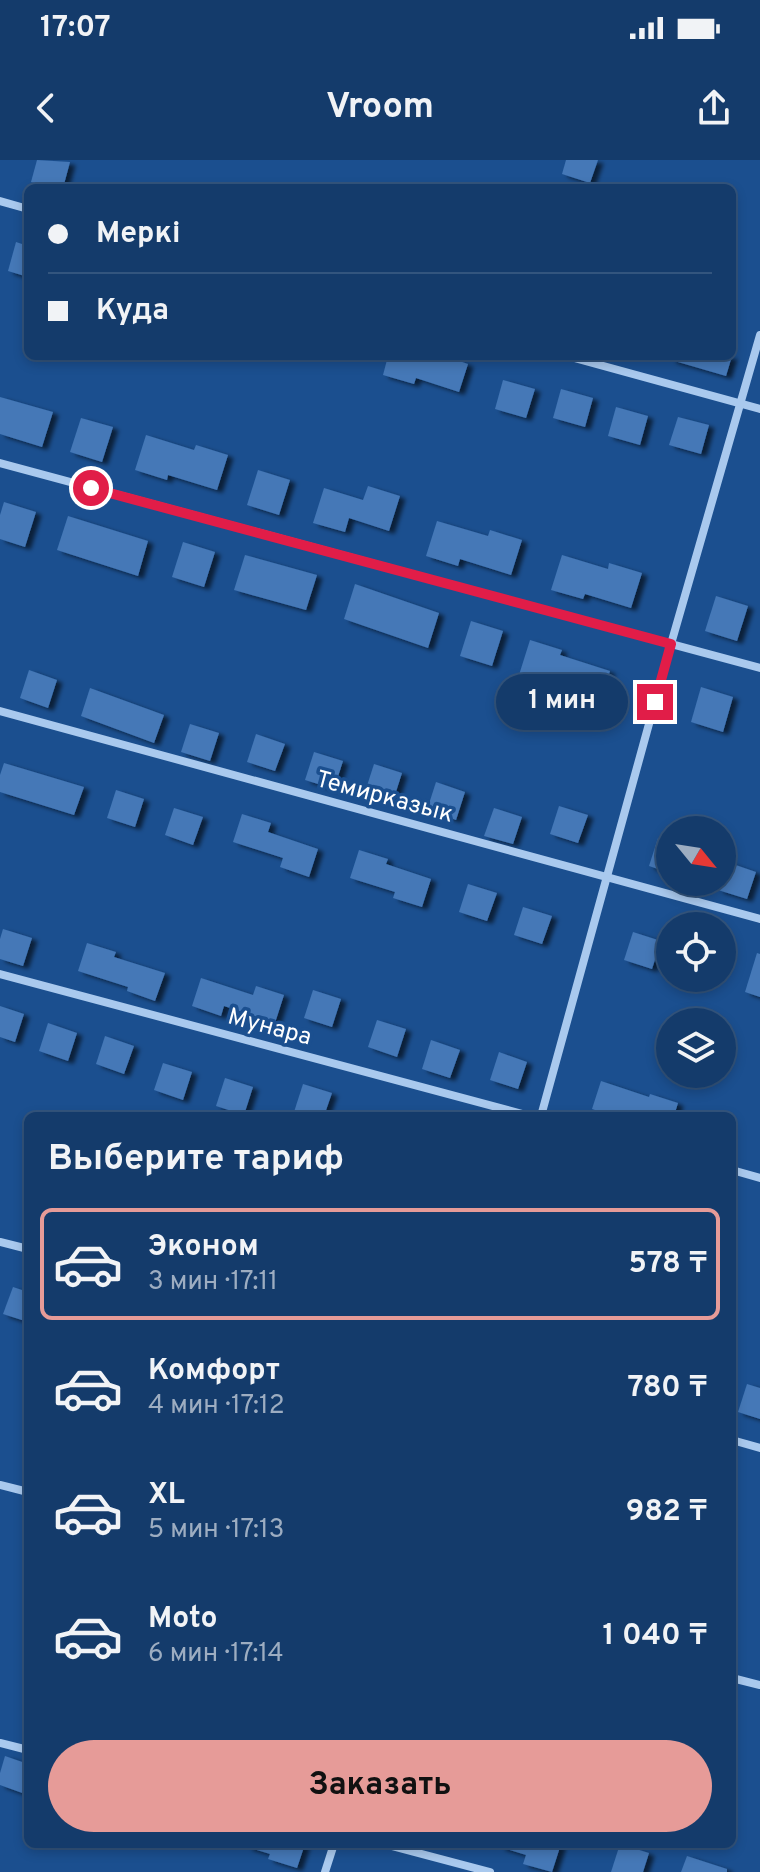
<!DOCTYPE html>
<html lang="ru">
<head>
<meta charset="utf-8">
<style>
  body { margin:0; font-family:Overpass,sans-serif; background:#1d4271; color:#f1f3f6; height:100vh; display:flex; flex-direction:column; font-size:30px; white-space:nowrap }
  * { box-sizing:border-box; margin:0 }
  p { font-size:26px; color:#9dadc1 }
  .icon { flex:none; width:44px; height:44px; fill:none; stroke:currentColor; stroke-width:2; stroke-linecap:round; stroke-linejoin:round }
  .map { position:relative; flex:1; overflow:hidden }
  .drawer { position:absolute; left:24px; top:952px; width:712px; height:736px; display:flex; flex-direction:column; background:#143b6b; border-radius:12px; box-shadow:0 4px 12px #0003,0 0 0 2px #33557e }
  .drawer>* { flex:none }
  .hud { position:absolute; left:24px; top:24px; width:712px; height:176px; border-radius:12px; box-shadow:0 4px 12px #0003,0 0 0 2px #33557e; display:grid; align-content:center; height:176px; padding:0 24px; background:#143b6b }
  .needle { width:52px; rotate:120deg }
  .controls { position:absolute; left:656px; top:656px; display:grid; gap:16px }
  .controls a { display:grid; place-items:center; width:80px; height:80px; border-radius:50%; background:#143b6b; box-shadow:0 4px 12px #0003,0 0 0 2px #33557e; font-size:40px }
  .end { position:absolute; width:36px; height:36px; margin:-18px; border:10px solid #e11d48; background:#fff; box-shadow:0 0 0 4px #fff }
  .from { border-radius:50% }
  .bubble { position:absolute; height:56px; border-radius:28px; background:#143b6b; box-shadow:0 4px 12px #0003,0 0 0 2px #33557e; font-size:26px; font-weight:700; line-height:56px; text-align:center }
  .hud b { display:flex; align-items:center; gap:28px; height:76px; font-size:30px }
  .hud b+b { border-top:2px solid #33557e }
  .hud i { width:20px; height:20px; background:#f1f3f6 }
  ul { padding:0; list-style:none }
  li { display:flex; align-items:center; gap:24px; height:112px; margin:0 16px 12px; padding:0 8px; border:4px solid transparent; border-radius:12px }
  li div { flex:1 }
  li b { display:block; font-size:30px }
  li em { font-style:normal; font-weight:700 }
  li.on { border-color:#e69b98 }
  li>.icon { width:72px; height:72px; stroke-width:1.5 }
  h2 { padding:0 24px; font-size:36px; line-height:96px }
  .primary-button { display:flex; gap:16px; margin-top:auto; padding:16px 24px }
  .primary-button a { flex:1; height:92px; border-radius:48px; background:#e69b98; color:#111; font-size:32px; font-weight:700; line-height:92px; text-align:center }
  .status { display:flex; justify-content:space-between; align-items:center; height:56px; padding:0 40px; background:#143b6b; direction:ltr }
  .status svg { height:22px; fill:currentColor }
  header { display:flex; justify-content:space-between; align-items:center; height:104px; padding:0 24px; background:#143b6b; font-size:36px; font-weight:700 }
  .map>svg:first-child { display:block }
</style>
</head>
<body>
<div class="status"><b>17:07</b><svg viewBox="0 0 49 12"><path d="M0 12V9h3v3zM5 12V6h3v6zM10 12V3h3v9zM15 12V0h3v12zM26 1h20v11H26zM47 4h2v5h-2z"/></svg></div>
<header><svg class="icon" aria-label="back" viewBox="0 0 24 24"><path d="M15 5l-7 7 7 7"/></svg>Vroom<svg class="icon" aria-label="share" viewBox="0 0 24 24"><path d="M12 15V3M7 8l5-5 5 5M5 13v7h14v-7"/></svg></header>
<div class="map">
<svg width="760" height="1712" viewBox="0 0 760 1712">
  <defs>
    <filter id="shadow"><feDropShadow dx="5.5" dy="3" stdDeviation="2" flood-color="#0009"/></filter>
  </defs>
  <rect width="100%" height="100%" fill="#1b4f8f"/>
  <!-- building -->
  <g fill="#4478b7" filter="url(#shadow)">
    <polygon points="37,0 70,2 63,28 52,28 31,22"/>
    <polygon points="566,0 598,0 590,23 562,14"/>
    <polygon points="16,82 28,86 28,117 8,111"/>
    <polygon points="388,196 445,196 468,204 459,232 416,218 414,224 383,215"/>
    <polygon points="672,196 732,196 726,216 671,200"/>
    <polygon points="503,220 535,229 526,258 495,249"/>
    <polygon points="561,229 593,238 585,267 553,258"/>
    <polygon points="0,237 53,252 42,287 0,274"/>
    <polygon points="616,247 648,256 640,285 608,276"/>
    <polygon points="678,257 709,265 701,294 669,285"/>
    <polygon points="81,258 113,267 102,302 70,292"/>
    <polygon points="146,275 194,290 196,285 228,295 217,330 168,315 167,320 135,310"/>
    <polygon points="258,310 290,320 279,355 247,345"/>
    <polygon points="368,326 400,336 389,371 349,358 345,372 313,363 324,328 363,340"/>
    <polygon points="4,342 36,352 25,387 0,379 0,355"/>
    <polygon points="68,356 148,381 138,416 57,390"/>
    <polygon points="437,361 488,376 490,370 522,380 511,415 460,399 458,406 426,396"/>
    <polygon points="183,382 215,392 204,427 172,417"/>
    <polygon points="245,395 317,415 306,450 234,430"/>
    <polygon points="562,395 608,409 609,403 642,413 631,448 585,434 583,439 551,430"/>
    <polygon points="355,424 439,453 428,488 344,459"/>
    <polygon points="716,436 748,446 737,481 705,471"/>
    <polygon points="471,461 503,471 492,506 460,496"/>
    <polygon points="530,480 562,490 560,495 610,511 599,545 567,535 569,531 519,515"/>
    <polygon points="29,510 57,520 48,548 20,538"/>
    <polygon points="701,527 733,537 723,572 691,562"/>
    <polygon points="90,528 164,555 154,583 81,556"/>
    <polygon points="190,564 219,573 210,601 181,592"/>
    <polygon points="256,574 285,584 275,611 247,602"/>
    <polygon points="314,592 343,601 334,629 305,620"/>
    <polygon points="4,603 84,627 74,655 0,632 0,615"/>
    <polygon points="374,604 402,613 393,641 365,632"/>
    <polygon points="436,622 465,632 456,660 427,650"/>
    <polygon points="116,630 144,639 135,667 107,658"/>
    <polygon points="559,646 588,655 578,683 550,674"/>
    <polygon points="174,648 203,657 193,685 165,675"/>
    <polygon points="494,648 522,657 513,684 484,676"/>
    <polygon points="242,654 271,663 268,672 318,689 309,717 280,707 283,698 233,682"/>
    <polygon points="658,678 670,682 670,713 649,706"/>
    <polygon points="359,690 388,699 386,704 431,719 422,747 393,738 395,732 350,718"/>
    <polygon points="727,702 756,712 747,739 718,730"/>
    <polygon points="468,724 497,733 487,761 459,752"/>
    <polygon points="523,747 552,756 542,784 514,775"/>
    <polygon points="3,769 32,778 23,806 0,799 0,779"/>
    <polygon points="633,772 661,781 652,809 624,800"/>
    <polygon points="87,783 116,792 114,797 165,813 155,841 127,831 128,827 78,811"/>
    <polygon points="757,793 760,794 760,837 745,832"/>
    <polygon points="201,818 253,835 256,826 284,835 275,863 224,846 221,856 192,846"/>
    <polygon points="313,830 341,839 332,867 304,858"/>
    <polygon points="0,846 24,854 15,882 0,877"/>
    <polygon points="377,860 406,869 397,897 368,887"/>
    <polygon points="48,863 77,873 68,901 39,891"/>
    <polygon points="105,876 134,886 124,914 96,904"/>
    <polygon points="431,880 460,890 450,918 422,909"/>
    <polygon points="499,892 527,902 518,929 490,920"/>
    <polygon points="163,903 192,912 183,940 154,930"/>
    <polygon points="225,918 253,927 244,955 216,946"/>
    <polygon points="601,921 649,937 650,934 678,943 674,956 613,956 592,949"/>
    <polygon points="303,924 332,933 324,956 308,956 294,952"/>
    <polygon points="13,1127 28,1132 28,1162 3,1154"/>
    <polygon points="747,1224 760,1228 760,1259 738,1252"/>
    <polygon points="5,1596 28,1604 28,1624 25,1634 0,1625 0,1613"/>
    <polygon points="247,1684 305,1684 297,1708 268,1699 270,1694 247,1687"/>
    <polygon points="500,1684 561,1684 552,1712 523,1704 526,1695 500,1687"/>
    <polygon points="620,1684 649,1693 643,1712 611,1712"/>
    <polygon points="687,1696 727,1709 727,1712 681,1712"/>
  </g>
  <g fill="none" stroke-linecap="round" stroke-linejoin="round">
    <!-- street -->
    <g stroke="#a9c9ee" stroke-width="8">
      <polyline points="0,41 28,49"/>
      <polyline points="567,196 760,249"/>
      <polyline points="0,303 760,508"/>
      <polyline points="0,551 760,759"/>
      <polyline points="0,814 530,956"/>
      <polyline points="541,956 671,484 760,175"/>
      <polyline points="732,1010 760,1018"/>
      <polyline points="0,1082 28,1089"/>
      <polyline points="732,1280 760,1288"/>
      <polyline points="0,1325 28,1332"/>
      <polyline points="732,1518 760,1525"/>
      <polyline points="0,1583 28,1590"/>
      <polyline points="384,1684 490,1712"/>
      <polyline points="325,1712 334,1684"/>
    </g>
  </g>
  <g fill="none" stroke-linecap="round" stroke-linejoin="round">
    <!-- route -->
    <polyline stroke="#e11d48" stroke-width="10" points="91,328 671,484 655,542"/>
  </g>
  <g text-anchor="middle" stroke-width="7" stroke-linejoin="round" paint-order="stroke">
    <!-- street labels -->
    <g font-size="24" fill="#fff" stroke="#1b4f8f">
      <text transform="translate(385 636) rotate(15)" y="8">Темирказык</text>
      <text transform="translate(270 866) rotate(15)" y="8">Мунара</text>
    </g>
  </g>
</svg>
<div class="controls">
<a><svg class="needle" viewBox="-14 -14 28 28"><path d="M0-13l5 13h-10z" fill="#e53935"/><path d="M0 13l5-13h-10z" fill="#9dadc1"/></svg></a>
<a><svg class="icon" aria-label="locate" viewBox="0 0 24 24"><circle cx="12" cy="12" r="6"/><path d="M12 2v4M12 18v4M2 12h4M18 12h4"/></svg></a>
<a><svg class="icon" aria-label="layers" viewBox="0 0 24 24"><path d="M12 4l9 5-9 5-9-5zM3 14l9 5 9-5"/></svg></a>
</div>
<i class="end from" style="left:91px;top:328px"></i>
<i class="end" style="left:655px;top:542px"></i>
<div class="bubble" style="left:496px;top:514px;width:132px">1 мин</div>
<div class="hud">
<b><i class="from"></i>Меркі</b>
<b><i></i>Куда</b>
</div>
<section class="drawer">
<h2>Выберите тариф</h2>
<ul>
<li class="on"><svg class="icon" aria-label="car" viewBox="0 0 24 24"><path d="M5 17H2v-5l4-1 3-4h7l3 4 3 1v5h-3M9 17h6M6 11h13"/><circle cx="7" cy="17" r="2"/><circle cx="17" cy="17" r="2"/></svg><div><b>Эконом</b><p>3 мин · 17:11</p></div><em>578 ₸</em></li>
<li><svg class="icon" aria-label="car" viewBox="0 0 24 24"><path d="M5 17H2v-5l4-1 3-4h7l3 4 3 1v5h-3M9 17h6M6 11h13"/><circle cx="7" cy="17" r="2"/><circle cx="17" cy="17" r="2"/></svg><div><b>Комфорт</b><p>4 мин · 17:12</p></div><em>780 ₸</em></li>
<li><svg class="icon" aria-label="car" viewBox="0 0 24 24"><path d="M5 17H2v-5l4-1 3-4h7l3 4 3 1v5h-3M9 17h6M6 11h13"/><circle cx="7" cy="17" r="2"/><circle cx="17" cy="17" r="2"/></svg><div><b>XL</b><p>5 мин · 17:13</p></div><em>982 ₸</em></li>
<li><svg class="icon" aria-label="car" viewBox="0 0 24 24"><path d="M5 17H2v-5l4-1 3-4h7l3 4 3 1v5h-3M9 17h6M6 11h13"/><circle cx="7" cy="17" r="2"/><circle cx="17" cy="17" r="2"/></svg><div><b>Moto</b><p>6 мин · 17:14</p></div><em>1 040 ₸</em></li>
</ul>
<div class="primary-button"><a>Заказать</a></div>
</section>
</div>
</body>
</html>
